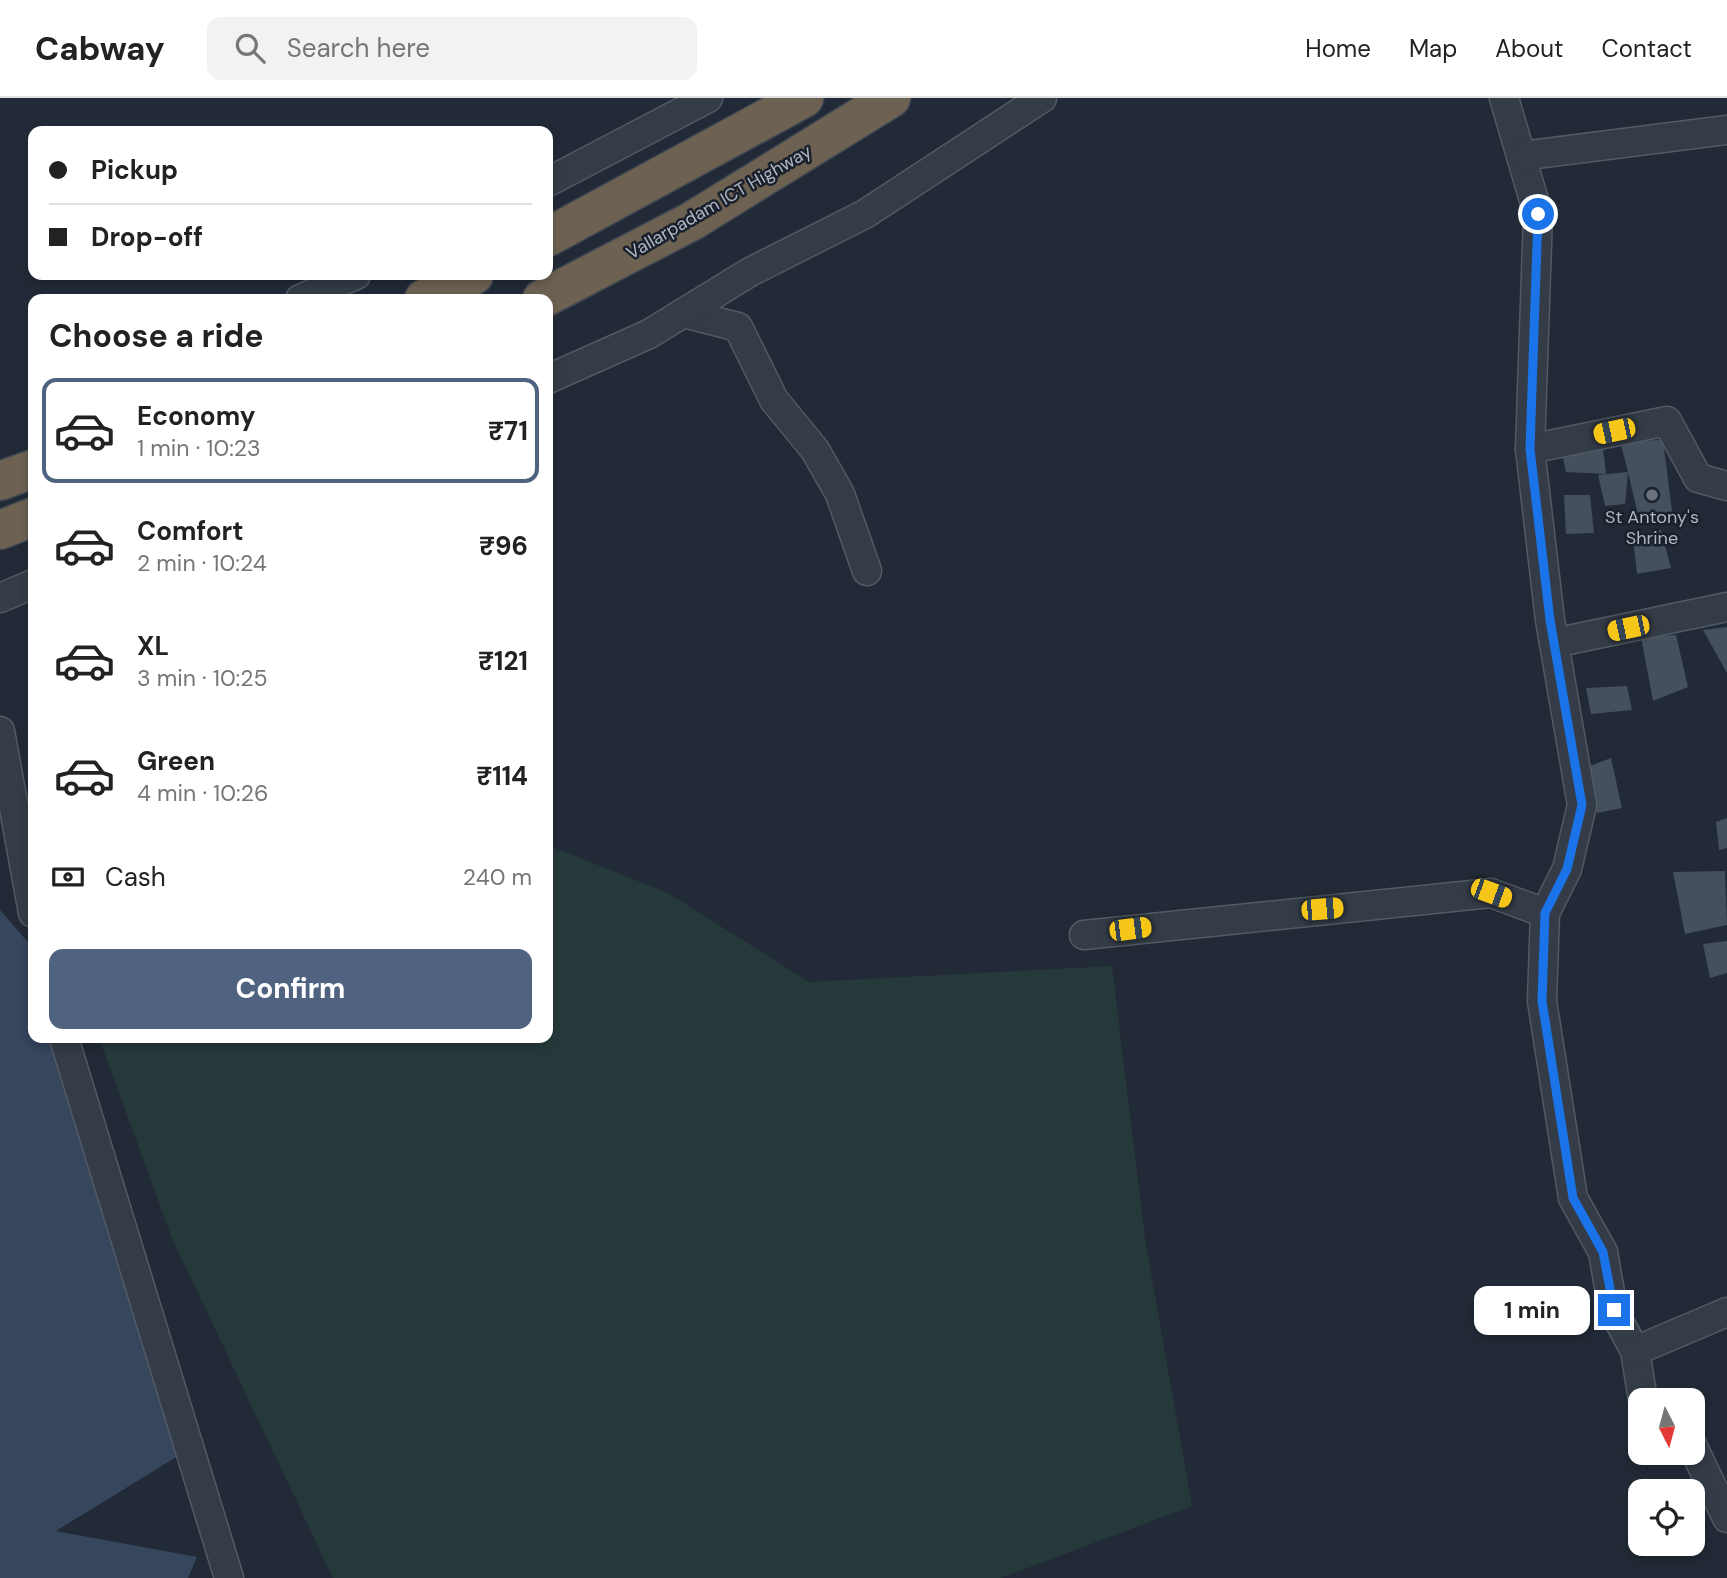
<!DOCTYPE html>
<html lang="en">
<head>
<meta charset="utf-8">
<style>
  body { margin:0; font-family:"DM Sans",sans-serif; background:#f2f2f2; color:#222; height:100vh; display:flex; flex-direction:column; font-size:26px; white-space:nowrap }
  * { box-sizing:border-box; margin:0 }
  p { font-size:23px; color:#767676 }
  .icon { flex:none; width:38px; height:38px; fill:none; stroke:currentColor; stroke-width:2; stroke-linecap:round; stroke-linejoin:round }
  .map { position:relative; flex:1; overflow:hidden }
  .details { position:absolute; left:28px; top:196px; width:525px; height:749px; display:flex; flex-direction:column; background:#fff; border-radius:14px; box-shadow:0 4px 10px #0003 }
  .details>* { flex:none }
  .banner { position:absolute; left:28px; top:28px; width:525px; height:154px; border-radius:14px; box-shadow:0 4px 10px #0003; display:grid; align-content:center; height:154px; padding:0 21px; background:#fff }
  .needle { width:46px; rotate:174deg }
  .buttons { position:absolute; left:1628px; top:1290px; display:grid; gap:14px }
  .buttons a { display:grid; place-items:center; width:77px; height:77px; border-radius:14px; background:#fff; box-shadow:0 4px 10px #0003; font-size:35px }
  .end { position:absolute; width:32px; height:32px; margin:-16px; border:9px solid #1a73e8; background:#fff; box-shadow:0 0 0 4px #fff }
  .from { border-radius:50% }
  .bubble { position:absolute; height:49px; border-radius:14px; background:#fff; box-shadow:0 4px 10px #0003; font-size:23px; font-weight:700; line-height:49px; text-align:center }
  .car { position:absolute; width:21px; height:42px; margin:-21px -10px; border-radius:9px; box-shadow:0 0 5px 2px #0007; background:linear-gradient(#f5c518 24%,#345 0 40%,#f5c518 0 76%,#345 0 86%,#f5c518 0) }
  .banner b { display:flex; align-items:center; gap:24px; height:66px; font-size:26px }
  .banner b+b { border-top:2px solid #e0e0e0 }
  .banner i { width:18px; height:18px; background:#222 }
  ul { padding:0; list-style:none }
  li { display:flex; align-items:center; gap:21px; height:105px; margin:0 14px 10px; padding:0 7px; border:4px solid transparent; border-radius:14px }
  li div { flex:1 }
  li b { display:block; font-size:26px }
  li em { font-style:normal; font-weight:700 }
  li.current { border-color:#4f6280 }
  li>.icon { width:63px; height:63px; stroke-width:1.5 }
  h2 { padding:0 21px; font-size:32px; line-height:84px }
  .pay { display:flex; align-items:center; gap:18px; height:77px; padding:0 21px; font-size:26px }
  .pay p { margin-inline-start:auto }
  .action { display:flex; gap:14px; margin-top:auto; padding:14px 21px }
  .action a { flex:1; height:80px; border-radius:14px; background:#4f6280; color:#fff; font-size:28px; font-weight:700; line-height:80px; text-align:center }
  header { display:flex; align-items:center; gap:42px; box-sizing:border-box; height:98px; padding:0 35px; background:#fff; border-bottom:2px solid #e0e0e0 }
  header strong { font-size:33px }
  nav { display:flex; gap:38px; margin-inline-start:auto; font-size:24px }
  .search { width:490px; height:63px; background:#f2f2f2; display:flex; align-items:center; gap:18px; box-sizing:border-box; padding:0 24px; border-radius:14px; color:#767676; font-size:26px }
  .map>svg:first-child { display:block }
</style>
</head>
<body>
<header>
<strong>Cabway</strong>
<div class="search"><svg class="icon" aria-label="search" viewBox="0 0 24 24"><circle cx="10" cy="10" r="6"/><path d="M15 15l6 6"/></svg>Search here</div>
<nav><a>Home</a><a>Map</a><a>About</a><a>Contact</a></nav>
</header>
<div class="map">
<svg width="1727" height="1480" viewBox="0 0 1727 1480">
  <rect width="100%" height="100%" fill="#212a36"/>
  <!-- green -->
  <polygon fill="#26393a" points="548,747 668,795 809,884 1112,868 1145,1141 1192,1408 1001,1480 333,1480 171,1138 99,940 548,940"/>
  <!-- water -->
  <polygon fill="#35465d" points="0,812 33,850 33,940 60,940 178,1358 56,1433 197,1459 188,1480 0,1480"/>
  <!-- building -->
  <g fill="#44505e">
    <polygon points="1663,342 1673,421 1640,426 1628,374 1625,406 1605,408 1598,377 1628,374 1620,343"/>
    <polygon points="1603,350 1606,376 1566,374 1562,355"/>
    <polygon points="1564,397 1590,397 1594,435 1566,436"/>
    <polygon points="1661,432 1671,470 1637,476 1633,439"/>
    <polygon points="1727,529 1727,575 1703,532"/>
    <polygon points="1676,537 1688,589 1653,603 1641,539"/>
    <polygon points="1627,588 1632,612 1591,616 1586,590"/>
    <polygon points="1611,660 1622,710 1597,715 1587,669"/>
    <polygon points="1727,720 1727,750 1719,752 1716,724"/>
    <polygon points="1725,773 1727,827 1685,836 1673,774"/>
    <polygon points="1727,843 1727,875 1710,880 1703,846"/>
  </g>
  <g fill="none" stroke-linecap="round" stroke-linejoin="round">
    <defs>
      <g id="street">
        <polyline points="1504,0 1538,116 1530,351 1550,522 1582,707 1567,771 1545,815 1542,903 1573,1100 1603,1154 1613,1212 1635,1253 1643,1302"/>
        <polyline points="1522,58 1727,32"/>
        <polyline points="548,84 708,0"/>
        <polyline points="300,201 356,177"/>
        <polyline points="683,215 738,229 774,302 815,352 840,396 867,473"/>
        <polyline points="548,281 649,236 750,174 865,116 1042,0"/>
        <polyline points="1530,351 1667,323 1698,380 1727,388"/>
        <polyline points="0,500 33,486"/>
        <polyline points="1554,545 1727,509"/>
        <polyline points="0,633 33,815"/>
        <polyline points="1084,837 1491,795 1545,815"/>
        <polyline points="64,940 229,1480"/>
        <polyline points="1635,1253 1727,1214"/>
        <polyline points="1692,1347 1727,1420"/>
      </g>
      <g id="highway">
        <polyline points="548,139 804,0"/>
        <polyline points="424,201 474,177"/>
        <polyline points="542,201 692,123 891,0"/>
        <polyline points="0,383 33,371"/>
        <polyline points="0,432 33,419"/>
      </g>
    </defs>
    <!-- street casing -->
    <use href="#street" stroke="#525a65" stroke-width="31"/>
    <!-- highway casing -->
    <use href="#highway" stroke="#3f4752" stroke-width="41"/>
    <!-- street -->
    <use href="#street" stroke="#343c47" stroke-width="28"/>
    <!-- highway -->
    <use href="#highway" stroke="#6d6252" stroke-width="38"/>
  </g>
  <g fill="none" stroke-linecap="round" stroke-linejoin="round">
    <!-- route -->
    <polyline stroke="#1a73e8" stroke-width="9" points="1538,116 1530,351 1550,522 1582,707 1567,771 1545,815 1542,903 1573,1100 1603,1154 1614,1212"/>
  </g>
  <!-- markers -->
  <circle fill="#6b7280" stroke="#1a212c" stroke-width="2.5" cx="1652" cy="397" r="7"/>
  <g text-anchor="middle" stroke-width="5" stroke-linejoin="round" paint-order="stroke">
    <!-- street labels -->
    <g font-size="18" fill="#afb7c4" stroke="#1a212c">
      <text transform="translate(719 104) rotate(-30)" y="6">Vallarpadam ICT Highway</text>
    </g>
    <!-- poi labels -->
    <g font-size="18" fill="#afb7c4" stroke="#1a212c">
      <text x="1652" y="425">St Antony's<tspan x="1652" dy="21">Shrine</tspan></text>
    </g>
  </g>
</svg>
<div class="buttons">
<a><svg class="needle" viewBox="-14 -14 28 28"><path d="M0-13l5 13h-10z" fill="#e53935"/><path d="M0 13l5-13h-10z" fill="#767676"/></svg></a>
<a><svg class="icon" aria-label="locate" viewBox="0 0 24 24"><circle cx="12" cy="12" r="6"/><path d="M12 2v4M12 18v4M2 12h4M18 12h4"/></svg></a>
</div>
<i class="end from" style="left:1538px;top:116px"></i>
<i class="end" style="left:1614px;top:1212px"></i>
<div class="bubble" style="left:1474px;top:1188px;width:116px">1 min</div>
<i class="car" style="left:1614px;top:333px;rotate:258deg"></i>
<i class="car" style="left:1628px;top:530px;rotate:258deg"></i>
<i class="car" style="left:1491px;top:795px;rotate:110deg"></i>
<i class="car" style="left:1322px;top:811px;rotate:85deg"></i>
<i class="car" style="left:1130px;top:831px;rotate:83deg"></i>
<div class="banner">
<b><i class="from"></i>Pickup</b>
<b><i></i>Drop-off</b>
</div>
<section class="details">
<h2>Choose a ride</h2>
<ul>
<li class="current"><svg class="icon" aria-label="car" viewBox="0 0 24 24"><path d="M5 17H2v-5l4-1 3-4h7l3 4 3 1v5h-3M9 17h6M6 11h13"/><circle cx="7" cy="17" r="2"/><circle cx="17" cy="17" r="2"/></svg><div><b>Economy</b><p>1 min · 10:23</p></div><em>₹71</em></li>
<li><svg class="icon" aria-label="car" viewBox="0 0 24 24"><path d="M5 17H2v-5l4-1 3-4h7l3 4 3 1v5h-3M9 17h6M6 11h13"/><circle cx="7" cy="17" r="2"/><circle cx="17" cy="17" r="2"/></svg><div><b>Comfort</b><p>2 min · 10:24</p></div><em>₹96</em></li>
<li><svg class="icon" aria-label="car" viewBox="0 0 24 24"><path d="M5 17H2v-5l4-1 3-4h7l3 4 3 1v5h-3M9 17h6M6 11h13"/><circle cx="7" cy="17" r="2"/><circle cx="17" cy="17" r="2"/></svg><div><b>XL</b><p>3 min · 10:25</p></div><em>₹121</em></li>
<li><svg class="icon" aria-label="car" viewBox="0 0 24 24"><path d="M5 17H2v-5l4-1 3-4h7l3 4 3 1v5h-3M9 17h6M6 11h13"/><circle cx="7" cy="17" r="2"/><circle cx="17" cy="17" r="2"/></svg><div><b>Green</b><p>4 min · 10:26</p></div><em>₹114</em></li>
</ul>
<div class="pay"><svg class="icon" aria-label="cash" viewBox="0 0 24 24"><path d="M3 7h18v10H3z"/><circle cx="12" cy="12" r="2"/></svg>Cash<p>240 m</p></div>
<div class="action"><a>Confirm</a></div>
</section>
</div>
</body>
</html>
